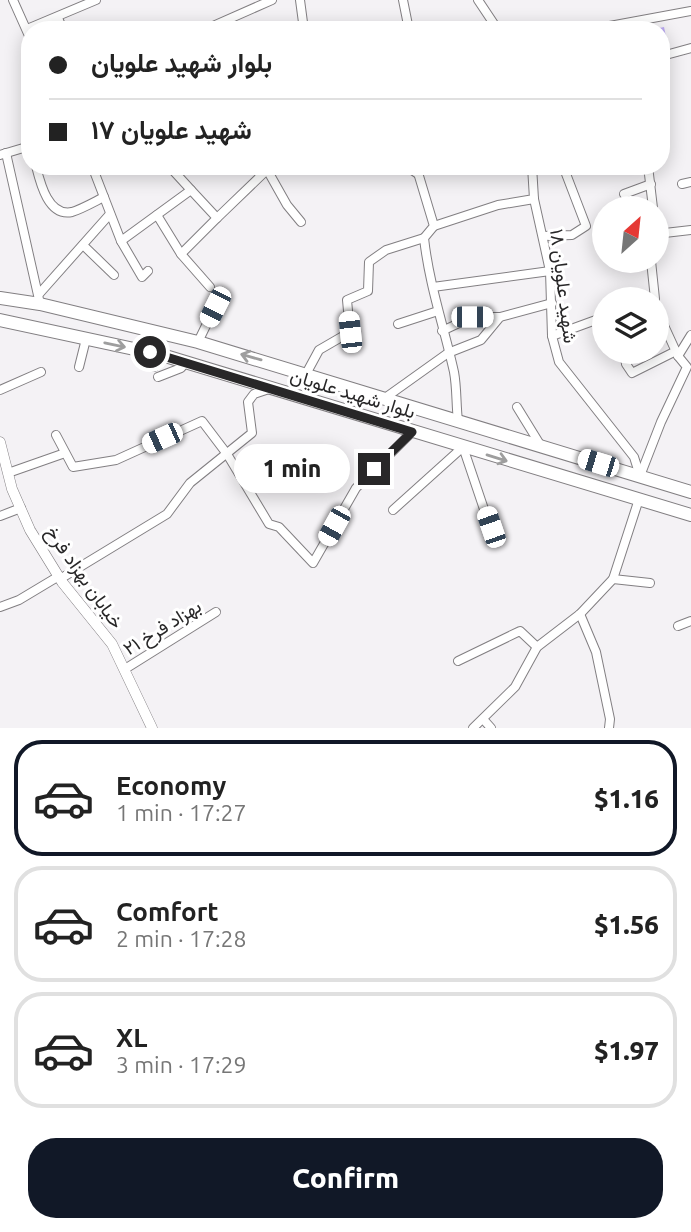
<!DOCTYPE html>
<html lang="en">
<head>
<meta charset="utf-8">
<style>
  body { margin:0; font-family:Ubuntu,Vazirmatn,sans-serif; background:#f6f6f6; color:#222; height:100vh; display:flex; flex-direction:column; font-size:26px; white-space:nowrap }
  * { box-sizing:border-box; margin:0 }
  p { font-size:23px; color:#767676 }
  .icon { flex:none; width:38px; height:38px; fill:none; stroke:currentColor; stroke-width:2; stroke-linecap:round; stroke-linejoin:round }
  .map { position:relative; height:728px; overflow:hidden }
  .panel { display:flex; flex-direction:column; background:#fff; flex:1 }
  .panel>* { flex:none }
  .top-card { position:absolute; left:21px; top:21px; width:649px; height:154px; border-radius:28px; box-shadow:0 4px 18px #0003; display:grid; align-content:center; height:154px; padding:0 28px; background:#fff }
  .needle { width:46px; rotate:27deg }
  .controls { position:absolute; left:592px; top:196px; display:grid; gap:14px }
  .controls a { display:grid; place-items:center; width:77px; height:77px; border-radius:50%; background:#fff; box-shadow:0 4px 18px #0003; font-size:35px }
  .end { position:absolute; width:32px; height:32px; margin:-16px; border:9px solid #282728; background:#fff; box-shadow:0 0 0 4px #fff }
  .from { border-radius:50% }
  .bubble { position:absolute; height:49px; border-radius:24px; background:#fff; box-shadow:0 4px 18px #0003; font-size:23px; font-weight:800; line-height:49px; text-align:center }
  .car { position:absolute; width:21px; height:42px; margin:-21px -10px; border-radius:9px; box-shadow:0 0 5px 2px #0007; background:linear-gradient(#fff 24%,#345 0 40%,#fff 0 76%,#345 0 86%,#fff 0) }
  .top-card b { display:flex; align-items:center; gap:24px; height:66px; font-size:26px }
  .top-card b+b { border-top:2px solid #e0e0e0 }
  .top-card i { width:18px; height:18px; background:#222 }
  ul { padding:12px 0 0; list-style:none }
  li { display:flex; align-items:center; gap:21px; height:116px; margin:0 14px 10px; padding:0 14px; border:4px solid #e0e0e0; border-radius:28px }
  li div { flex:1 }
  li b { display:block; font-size:26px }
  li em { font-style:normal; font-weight:800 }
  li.selected { border-color:#111827 }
  li>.icon { width:63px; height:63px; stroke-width:1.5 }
  .button { display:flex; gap:14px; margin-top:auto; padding:14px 28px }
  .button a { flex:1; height:80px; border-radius:28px; background:#111827; color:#fff; font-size:28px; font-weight:800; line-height:80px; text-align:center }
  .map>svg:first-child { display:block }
</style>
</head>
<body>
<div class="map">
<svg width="691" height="728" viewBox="0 0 691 728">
  <rect width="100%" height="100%" fill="#f4f2f5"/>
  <!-- building -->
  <polygon fill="#bcaaf3" points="664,27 668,46 662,47 662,30 655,29"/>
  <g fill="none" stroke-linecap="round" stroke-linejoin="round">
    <defs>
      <g id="minor">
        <polyline points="13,0 30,38"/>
        <polyline points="300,0 304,30"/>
        <polyline points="403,0 409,30"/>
        <polyline points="478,0 498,30"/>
        <polyline points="58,18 63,30"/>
        <polyline points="27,29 96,0"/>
        <polyline points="204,30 272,0"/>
        <polyline points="588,30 691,11"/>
        <polyline points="662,56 691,48"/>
        <polyline points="6,153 40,304"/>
        <polyline points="0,155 30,146"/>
        <path d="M36 166C40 182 48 217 72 212 82 209 94 202 104 197"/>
        <polyline points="92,166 121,241 191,190 217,218 271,166"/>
        <polyline points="169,166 191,190"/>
        <polyline points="265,166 287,205 301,222"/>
        <polyline points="406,166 418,174"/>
        <path d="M416 166 434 226 424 238C429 284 444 327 454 372 457 388 456 405 458 421"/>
        <polyline points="648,166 653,208"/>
        <polyline points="682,184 691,182"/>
        <polyline points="624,194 651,184"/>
        <polyline points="534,199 550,271 552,336 559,362 634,457 640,476"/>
        <polyline points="157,215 181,254"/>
        <polyline points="434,226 498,205 534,199 532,166"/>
        <polyline points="656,234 691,230"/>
        <polyline points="543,236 572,235 586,226 563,166"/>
        <polyline points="121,241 142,277 148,271"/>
        <polyline points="83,245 114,275"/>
        <polyline points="651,261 655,299"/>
        <polyline points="210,287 181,254 217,218"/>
        <polyline points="433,287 550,271"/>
        <polyline points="39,294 110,214"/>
        <polyline points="398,324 438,311"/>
        <polyline points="442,331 472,317 500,317"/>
        <polyline points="552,336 604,317"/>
        <polyline points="198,342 215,307"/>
        <polyline points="150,352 154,367"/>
        <polyline points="624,352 626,364 632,373 676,351"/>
        <polyline points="678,356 691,335"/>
        <polyline points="79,367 86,339"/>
        <polyline points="306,374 319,350 350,332 347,300 368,291 369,262 386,250 424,238"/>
        <polyline points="158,377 181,368 186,362"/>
        <polyline points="0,390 41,372"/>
        <polyline points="385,398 448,353 481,340 500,317 552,303"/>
        <polyline points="517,407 541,446"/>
        <polyline points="56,435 73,467 116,460 202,421 227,454 269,524 279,527 313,563 356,488 412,432"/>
        <polyline points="8,473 65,453"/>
        <polyline points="640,476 661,422 687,367 678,356 656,308"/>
        <polyline points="393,510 463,447 490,527"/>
        <polyline points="0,516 21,508"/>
        <polyline points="60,579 167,514 190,483 252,433 248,402 254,394 269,389"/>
        <polyline points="613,579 650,583"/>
        <polyline points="0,607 19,600 59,576"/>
        <polyline points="580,614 596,652 610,719 609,728"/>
        <polyline points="678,626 691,621"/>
        <polyline points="458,661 520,631 537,647"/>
        <polyline points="125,669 216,612"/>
        <polyline points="483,719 491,728"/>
        <polyline points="473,728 515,687 537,647 580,614 613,579 639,499"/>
      </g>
      <polyline id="tertiary" points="0,442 12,489 30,530 62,582 112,644 152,728"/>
      <g id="primary">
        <polyline points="0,298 40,304 198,342 691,492"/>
        <polyline points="0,320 162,355 691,515"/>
      </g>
    </defs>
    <!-- minor casing -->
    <use href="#minor" stroke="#827f82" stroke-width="10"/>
    <!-- tertiary casing -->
    <use href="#tertiary" stroke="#827f82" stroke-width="11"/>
    <!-- primary casing -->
    <use href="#primary" stroke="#827f82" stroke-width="14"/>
    <!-- minor -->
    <use href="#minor" stroke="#fff" stroke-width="8"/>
    <!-- tertiary -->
    <use href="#tertiary" stroke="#fff" stroke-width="10"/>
    <!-- primary -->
    <use href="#primary" stroke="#fff" stroke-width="12"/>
  </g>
  <!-- one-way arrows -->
  <defs><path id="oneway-shaft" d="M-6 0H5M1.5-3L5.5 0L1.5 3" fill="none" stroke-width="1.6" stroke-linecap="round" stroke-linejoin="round" transform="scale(1.75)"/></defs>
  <g stroke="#9e9e9e">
    <use href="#oneway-shaft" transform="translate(115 345) rotate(12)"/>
    <use href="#oneway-shaft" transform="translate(251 357) rotate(-164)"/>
    <use href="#oneway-shaft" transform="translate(497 458) rotate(17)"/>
  </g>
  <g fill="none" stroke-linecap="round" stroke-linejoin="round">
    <!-- route -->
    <polyline stroke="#282728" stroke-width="9" points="150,352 412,432 374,469"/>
  </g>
  <g text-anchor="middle" stroke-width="6" stroke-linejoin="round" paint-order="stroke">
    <!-- street labels -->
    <g font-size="19" fill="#282728" stroke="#fff">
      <text transform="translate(564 286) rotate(83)" y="7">شهید علویان ۱۸</text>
      <text transform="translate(353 393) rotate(17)" y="7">بلوار شهید علویان</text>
      <text transform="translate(85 577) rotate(55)" y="7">خیابان بهزاد فرخ</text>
      <text transform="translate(162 627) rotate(-32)" y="7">بهزاد فرخ ۲۱</text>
    </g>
  </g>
</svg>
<div class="controls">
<a><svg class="needle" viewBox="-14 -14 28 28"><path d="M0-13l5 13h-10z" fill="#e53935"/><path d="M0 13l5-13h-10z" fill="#767676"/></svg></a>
<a><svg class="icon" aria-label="layers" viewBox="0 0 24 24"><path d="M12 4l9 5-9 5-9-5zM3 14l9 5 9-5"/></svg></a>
</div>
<i class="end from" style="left:150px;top:352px"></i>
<i class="end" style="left:374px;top:469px"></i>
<div class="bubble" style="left:234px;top:444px;width:116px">1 min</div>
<i class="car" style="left:215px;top:307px;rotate:207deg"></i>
<i class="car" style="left:472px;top:317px;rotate:90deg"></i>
<i class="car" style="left:350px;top:332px;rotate:354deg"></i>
<i class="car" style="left:162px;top:438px;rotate:246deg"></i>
<i class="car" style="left:598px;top:463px;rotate:287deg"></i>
<i class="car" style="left:334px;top:526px;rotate:209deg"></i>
<i class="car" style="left:491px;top:527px;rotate:341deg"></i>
<div class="top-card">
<b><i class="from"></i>بلوار شهید علویان</b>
<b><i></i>شهید علویان ۱۷</b>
</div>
</div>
<section class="panel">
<ul>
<li class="selected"><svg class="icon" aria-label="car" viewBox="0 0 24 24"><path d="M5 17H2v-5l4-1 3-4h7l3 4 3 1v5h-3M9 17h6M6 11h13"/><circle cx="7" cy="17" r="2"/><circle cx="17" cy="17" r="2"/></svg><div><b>Economy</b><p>1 min · 17:27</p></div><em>$1.16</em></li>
<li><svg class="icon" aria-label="car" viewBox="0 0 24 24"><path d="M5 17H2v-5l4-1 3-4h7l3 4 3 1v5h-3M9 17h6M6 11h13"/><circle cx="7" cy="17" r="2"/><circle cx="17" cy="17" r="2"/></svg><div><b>Comfort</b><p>2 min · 17:28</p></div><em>$1.56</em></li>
<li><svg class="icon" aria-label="car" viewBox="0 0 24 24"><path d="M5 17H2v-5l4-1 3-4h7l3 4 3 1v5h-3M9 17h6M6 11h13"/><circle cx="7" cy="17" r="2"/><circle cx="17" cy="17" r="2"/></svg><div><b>XL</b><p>3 min · 17:29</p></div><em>$1.97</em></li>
</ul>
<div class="button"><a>Confirm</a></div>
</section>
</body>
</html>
